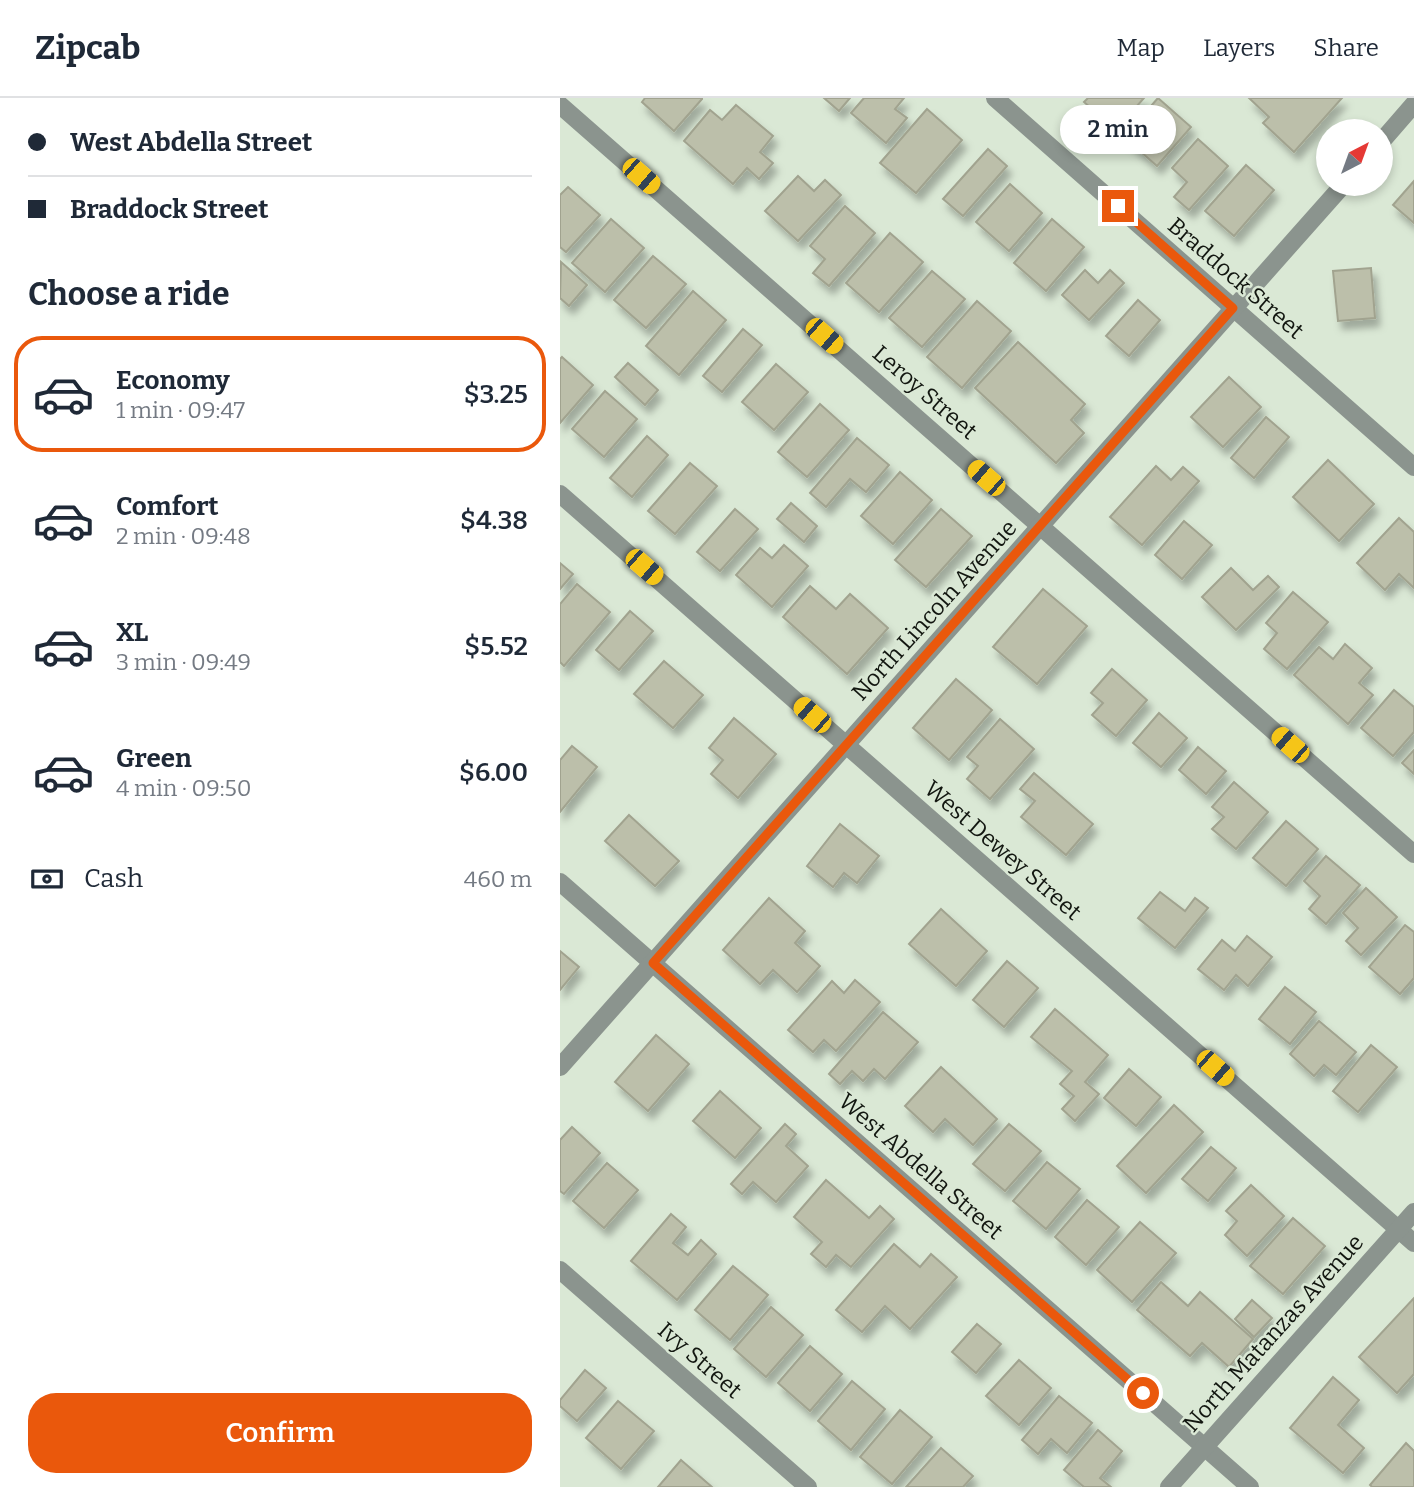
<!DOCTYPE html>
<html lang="en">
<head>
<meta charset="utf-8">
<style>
  body { margin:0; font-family:Bitter,serif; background:#f6f6f7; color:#1f2937; height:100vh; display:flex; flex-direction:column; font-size:26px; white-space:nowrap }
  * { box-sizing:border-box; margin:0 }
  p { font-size:23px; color:#747a83 }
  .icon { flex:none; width:38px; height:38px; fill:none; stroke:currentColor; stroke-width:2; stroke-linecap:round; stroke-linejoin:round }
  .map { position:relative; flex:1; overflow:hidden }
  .details { display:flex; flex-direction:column; background:#fff; width:560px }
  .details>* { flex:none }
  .guide { display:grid; align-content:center; height:154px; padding:0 28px; background:#fff }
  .needle { width:46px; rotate:41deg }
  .fabs { position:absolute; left:756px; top:21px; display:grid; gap:14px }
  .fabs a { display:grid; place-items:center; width:77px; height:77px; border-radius:50%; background:#fff; box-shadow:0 4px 10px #0003; font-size:35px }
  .end { position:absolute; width:32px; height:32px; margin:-16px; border:9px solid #ea580c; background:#fff; box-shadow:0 0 0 4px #fff }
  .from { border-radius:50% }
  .bubble { position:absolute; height:49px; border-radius:24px; background:#fff; box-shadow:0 4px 10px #0003; font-size:23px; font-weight:600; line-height:49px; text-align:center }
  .car { position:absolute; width:21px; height:42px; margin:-21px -10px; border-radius:9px; box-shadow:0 0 5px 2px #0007; background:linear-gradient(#f5c518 24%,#345 0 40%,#f5c518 0 76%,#345 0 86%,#f5c518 0) }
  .guide b { display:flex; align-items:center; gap:24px; height:66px; font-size:26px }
  .guide b+b { border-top:2px solid #e0e1e3 }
  .guide i { width:18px; height:18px; background:#1f2937 }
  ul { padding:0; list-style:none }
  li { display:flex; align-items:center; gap:21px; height:116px; margin:0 14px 10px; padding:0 14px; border:4px solid transparent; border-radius:28px }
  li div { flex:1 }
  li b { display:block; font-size:26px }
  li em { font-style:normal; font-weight:600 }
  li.current { border-color:#ea580c }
  li>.icon { width:63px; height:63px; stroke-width:1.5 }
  h2 { padding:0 28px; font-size:32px; line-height:84px }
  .pay { display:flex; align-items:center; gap:18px; height:77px; padding:0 28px; font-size:26px }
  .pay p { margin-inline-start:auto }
  .cta { display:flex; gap:14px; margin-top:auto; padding:14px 28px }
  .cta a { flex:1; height:80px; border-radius:28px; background:#ea580c; color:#fff; font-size:28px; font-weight:600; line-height:80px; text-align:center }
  header { display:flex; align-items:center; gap:42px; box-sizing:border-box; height:98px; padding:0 35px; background:#fff; border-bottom:2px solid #e0e1e3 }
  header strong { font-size:33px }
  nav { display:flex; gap:38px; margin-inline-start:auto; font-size:24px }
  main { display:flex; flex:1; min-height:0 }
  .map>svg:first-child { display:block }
</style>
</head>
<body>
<header>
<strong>Zipcab</strong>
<nav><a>Map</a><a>Layers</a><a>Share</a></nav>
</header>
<main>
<section class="details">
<div class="guide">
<b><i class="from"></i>West Abdella Street</b>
<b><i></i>Braddock Street</b>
</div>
<h2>Choose a ride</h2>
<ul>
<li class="current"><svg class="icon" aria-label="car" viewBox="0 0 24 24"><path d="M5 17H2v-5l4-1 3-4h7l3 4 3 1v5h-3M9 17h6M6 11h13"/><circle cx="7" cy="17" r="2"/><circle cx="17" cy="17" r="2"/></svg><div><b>Economy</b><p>1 min · 09:47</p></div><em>$3.25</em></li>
<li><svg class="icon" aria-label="car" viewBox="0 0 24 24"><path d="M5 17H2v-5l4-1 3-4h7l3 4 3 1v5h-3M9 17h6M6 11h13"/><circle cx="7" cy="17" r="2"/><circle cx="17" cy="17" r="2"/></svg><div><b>Comfort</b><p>2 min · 09:48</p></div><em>$4.38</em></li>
<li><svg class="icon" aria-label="car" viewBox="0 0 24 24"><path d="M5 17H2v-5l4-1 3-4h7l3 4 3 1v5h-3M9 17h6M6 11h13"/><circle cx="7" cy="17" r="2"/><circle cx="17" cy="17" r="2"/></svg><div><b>XL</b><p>3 min · 09:49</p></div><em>$5.52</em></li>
<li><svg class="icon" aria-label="car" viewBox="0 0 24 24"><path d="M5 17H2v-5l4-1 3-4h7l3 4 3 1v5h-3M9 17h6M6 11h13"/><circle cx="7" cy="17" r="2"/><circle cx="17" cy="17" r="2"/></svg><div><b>Green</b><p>4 min · 09:50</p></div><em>$6.00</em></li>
</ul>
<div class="pay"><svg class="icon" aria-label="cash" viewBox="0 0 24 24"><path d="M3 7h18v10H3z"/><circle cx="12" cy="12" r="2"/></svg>Cash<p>460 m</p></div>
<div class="cta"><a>Confirm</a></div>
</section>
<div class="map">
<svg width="854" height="1389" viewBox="0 0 854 1389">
  <defs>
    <filter id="shadow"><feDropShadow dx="4.5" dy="8" stdDeviation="3.5" flood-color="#0004"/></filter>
  </defs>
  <rect width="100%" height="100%" fill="#dae8d5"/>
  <!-- building -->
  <g fill="#bcbfaa" stroke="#a1a38f" stroke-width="2" filter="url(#shadow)">
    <polygon points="85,0 142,0 142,1 114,33 82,4"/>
    <polygon points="264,0 290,0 279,13"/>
    <polygon points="304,0 344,0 335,11 347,20 326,45 291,15"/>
    <polygon points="528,0 584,0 556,32 524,4"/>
    <polygon points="598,0 631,29 597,68 564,39"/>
    <polygon points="689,0 782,0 734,54 703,25 709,19"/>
    <polygon points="176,7 213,38 200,54 213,65 199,81 187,70 173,86 124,43 150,12 162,22"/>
    <polygon points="367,11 402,42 356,95 320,65"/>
    <polygon points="638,41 668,68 629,112 614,99 627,84 612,70"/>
    <polygon points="428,51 447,68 403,118 383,101"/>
    <polygon points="686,67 714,92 674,138 645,113"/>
    <polygon points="238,78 254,93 265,82 281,97 238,143 205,113"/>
    <polygon points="854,83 854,125 833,107"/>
    <polygon points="450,86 482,115 449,153 416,124"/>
    <polygon points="8,89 40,117 6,154 0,149 0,97"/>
    <polygon points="285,108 315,135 269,188 253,175 265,161 250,148"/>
    <polygon points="51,121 84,150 45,194 12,165"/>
    <polygon points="492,121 524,149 486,193 454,165"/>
    <polygon points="330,135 363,164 319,214 286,185"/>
    <polygon points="93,158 126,186 86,230 54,202"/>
    <polygon points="1,164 27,187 9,208 0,200"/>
    <polygon points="811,170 815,220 778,223 773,173"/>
    <polygon points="525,172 538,185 550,172 564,185 529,222 502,197"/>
    <polygon points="372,173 405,201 362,249 329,220"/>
    <polygon points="133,193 166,222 119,277 86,248"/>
    <polygon points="578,202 600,222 569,258 546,238"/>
    <polygon points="417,203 451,233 402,290 367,259"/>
    <polygon points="183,231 202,247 162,294 143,278"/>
    <polygon points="458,244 525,306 511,322 524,335 496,365 415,290"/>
    <polygon points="2,259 33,287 0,325 0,261"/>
    <polygon points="68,265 98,292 85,307 55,279"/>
    <polygon points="216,266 248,294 214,332 182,304"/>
    <polygon points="669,279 701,309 663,349 631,319"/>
    <polygon points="45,293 77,321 44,359 12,331"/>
    <polygon points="260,306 289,332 247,379 218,354"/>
    <polygon points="706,319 729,339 694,380 671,360"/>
    <polygon points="87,338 108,357 72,399 50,380"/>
    <polygon points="297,340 329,367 306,394 290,381 266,409 250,395"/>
    <polygon points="768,362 814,406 779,443 733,399"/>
    <polygon points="130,365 157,388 115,436 88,413"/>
    <polygon points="596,368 611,382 623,369 639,383 582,447 550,419"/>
    <polygon points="340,374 372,402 333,446 301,418"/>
    <polygon points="231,405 257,428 244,444 217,421"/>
    <polygon points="175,411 198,431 160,473 137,454"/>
    <polygon points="381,411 412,438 366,489 335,462"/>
    <polygon points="839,420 854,434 854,490 839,476 825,492 797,465"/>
    <polygon points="624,423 652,447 622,481 595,457"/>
    <polygon points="224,447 248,468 212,509 176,477 200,450 212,460"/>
    <polygon points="0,465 13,476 0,491"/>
    <polygon points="671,470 693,492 708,478 719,489 676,532 642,499"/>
    <polygon points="17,486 50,514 4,568 0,564 0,506"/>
    <polygon points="250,488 276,511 290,496 328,530 287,576 223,519"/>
    <polygon points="483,491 527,528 477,586 433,549"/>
    <polygon points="733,494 768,524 727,571 704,551 717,535 706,525"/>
    <polygon points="70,513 93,533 59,572 36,552"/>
    <polygon points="785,546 812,570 799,585 813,597 788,626 734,577 759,549 773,561"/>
    <polygon points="104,563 143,597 113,630 74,596"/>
    <polygon points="552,571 587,602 556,638 532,617 543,605 531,595"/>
    <polygon points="396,581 432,612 389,662 353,630"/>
    <polygon points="834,592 854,609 854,634 833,658 801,630"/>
    <polygon points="599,615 627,640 601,669 573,645"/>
    <polygon points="174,620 216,656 178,700 151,676 163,662 149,650"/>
    <polygon points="440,621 474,651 430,701 407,681 418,668 407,659"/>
    <polygon points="12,648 37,669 0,714 0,662"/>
    <polygon points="638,649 666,673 646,696 619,672"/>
    <polygon points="854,652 854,676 842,665"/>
    <polygon points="474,675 533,726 506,757 461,719 475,703 460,691"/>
    <polygon points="674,684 708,714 676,751 652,731 664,719 652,709"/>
    <polygon points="69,717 119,763 95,788 45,743"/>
    <polygon points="726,723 758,751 726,788 693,760"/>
    <polygon points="280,726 319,758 297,785 284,775 273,789 247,768"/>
    <polygon points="766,758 800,787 766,826 749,811 760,798 744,783"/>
    <polygon points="806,790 837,819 801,857 786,843 798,830 783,815"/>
    <polygon points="600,794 625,813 635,800 648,810 615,850 578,820"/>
    <polygon points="209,800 245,833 235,845 260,868 237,894 213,872 200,886 163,852"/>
    <polygon points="381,811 427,853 396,888 349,846"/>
    <polygon points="845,827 854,834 854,880 840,896 809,869"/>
    <polygon points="687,838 712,859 688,888 676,877 664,892 638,871 662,842 675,853"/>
    <polygon points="0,853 19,869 0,892"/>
    <polygon points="447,863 478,890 444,929 413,902"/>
    <polygon points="295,882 320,904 276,953 264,942 253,954 228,932 272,883 284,895"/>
    <polygon points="725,889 756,914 730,946 699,921"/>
    <polygon points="495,911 548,957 525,984 539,996 515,1023 502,1011 514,998 500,986 512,973 471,939"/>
    <polygon points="323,914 358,944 325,981 314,971 303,983 292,973 280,986 269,976"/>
    <polygon points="759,923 796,954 776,977 764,967 754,978 730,956"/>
    <polygon points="96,937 129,966 88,1013 55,984"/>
    <polygon points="811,947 837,969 798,1014 773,993"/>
    <polygon points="381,969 437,1021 413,1047 385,1021 373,1034 345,1008"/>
    <polygon points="569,971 601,999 576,1028 544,1000"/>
    <polygon points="160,993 201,1030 175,1060 133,1023"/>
    <polygon points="614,1007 643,1034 586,1095 557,1068"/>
    <polygon points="225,1026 236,1036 226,1048 248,1068 216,1104 193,1084 182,1096 171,1086"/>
    <polygon points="449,1026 481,1053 445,1093 413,1066"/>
    <polygon points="12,1029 40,1055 4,1096 0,1093 0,1042"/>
    <polygon points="651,1049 676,1070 648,1103 622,1081"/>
    <polygon points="487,1064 520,1091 486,1131 453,1103"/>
    <polygon points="47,1065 78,1092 44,1130 13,1103"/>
    <polygon points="266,1082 309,1120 320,1108 334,1121 291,1169 276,1157 266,1169 251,1156 262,1144 234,1119"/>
    <polygon points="691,1087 724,1118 687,1158 665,1137 677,1123 666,1113"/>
    <polygon points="527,1102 559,1129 526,1167 495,1139"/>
    <polygon points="111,1116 126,1129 113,1145 128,1157 141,1142 156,1156 117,1202 71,1163"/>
    <polygon points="733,1120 765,1148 723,1196 690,1168"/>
    <polygon points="580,1124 616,1155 572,1204 537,1172"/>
    <polygon points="334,1146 360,1169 371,1156 397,1179 350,1231 325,1208 302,1234 276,1212"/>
    <polygon points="173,1168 208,1197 170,1242 135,1212"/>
    <polygon points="601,1184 628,1208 640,1194 693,1241 669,1269 642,1245 630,1258 577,1212"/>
    <polygon points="854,1200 854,1276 837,1295 799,1259"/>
    <polygon points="692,1202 712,1220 694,1239 675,1221"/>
    <polygon points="211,1209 243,1237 206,1279 174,1251"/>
    <polygon points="417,1226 441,1246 416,1275 392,1254"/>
    <polygon points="250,1248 282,1276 250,1313 218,1285"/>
    <polygon points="459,1262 491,1290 459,1327 426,1298"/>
    <polygon points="25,1272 46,1290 17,1323 0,1308 0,1302"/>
    <polygon points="773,1279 799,1302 778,1327 804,1350 783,1375 730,1330"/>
    <polygon points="292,1283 325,1311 291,1352 258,1323"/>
    <polygon points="499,1298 532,1325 507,1355 491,1341 478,1356 462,1342"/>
    <polygon points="58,1303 94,1333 61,1371 26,1340"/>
    <polygon points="340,1312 372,1339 332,1386 300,1359"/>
    <polygon points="538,1332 562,1353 540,1380 551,1389 524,1389 504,1372"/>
    <polygon points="846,1345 854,1353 854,1389 812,1389 810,1387"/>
    <polygon points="381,1350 413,1378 403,1389 346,1389"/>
    <polygon points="121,1362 152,1389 98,1389"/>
  </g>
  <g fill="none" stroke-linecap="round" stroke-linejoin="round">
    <!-- minor -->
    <g stroke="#8b948e" stroke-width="18">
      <polyline points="435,0 854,369"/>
      <polyline points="0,7 854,756"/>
      <polyline points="821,44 854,6"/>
      <polyline points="0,396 854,1145"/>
      <polyline points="0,784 690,1389"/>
      <polyline points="0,969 784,86"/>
      <polyline points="0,1172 248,1389"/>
      <polyline points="609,1389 854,1114"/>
    </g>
  </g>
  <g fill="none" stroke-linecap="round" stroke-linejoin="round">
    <!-- route -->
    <polyline stroke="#ea580c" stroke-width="9" points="558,108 673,210 93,865 583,1295"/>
  </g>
  <g text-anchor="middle" stroke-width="5" stroke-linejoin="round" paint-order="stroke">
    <!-- street labels -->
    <g font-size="23" fill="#121610" stroke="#dae8d5">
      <text transform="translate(676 180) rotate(41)" y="8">Braddock Street</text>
      <text transform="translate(365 294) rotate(41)" y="8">Leroy Street</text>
      <text transform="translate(374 512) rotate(-48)" y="8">North Lincoln Avenue</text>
      <text transform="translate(443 752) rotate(41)" y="8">West Dewey Street</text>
      <text transform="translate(361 1068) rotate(41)" y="8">West Abdella Street</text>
      <text transform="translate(713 1235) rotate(-48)" y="8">North Matanzas Avenue</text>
      <text transform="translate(140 1262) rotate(41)" y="8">Ivy Street</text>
    </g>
  </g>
</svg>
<div class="fabs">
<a><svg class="needle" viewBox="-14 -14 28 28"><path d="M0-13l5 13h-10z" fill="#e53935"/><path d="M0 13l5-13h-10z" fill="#747a83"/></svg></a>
</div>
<i class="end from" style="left:583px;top:1295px"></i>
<i class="end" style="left:558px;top:108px"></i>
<div class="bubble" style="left:500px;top:7px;width:116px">2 min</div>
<i class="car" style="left:81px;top:78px;rotate:131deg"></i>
<i class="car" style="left:264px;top:238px;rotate:131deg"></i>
<i class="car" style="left:426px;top:380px;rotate:311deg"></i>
<i class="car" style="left:84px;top:469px;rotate:131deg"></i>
<i class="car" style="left:252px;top:617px;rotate:311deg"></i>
<i class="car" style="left:730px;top:647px;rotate:311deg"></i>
<i class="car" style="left:655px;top:970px;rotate:131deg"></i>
</div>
</main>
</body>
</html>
